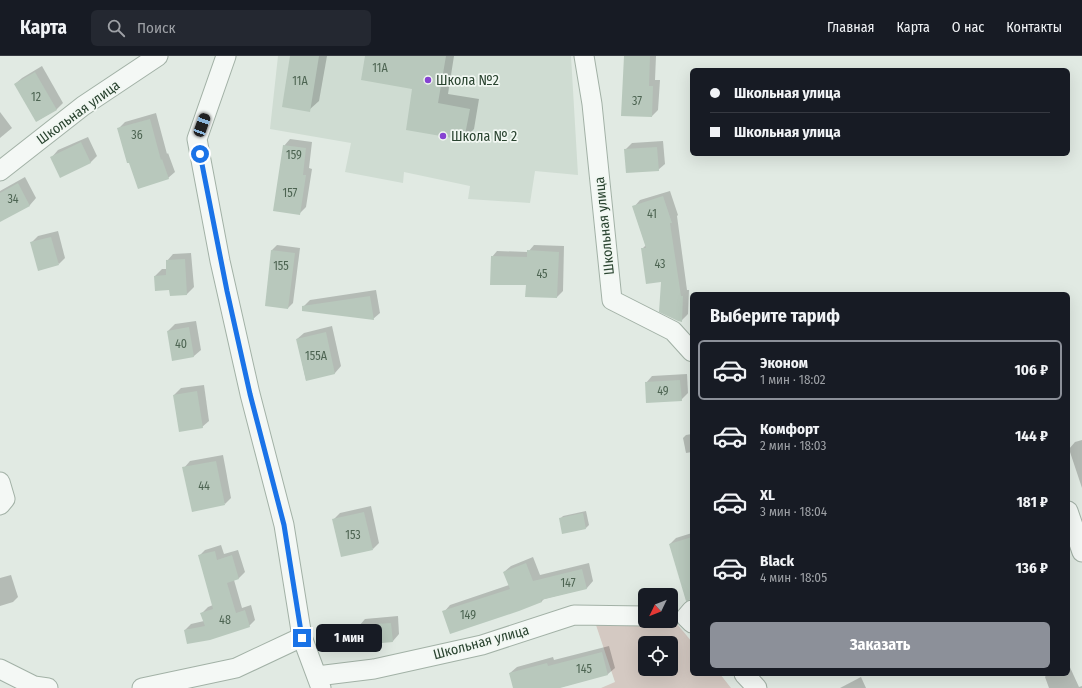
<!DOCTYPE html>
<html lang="ru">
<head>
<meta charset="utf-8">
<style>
  body { margin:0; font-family:"Fira Sans Condensed",sans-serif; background:#242831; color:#f1f3f6; height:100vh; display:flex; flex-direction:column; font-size:15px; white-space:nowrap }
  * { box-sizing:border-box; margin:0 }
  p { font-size:13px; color:#9ea1a6 }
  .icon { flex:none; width:22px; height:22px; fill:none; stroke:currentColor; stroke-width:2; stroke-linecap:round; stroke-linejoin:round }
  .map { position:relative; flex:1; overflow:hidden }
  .side { position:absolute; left:690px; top:236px; width:380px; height:384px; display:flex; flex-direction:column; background:#171b24; border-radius:6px; box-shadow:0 4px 16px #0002 }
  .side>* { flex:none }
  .guide { position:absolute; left:690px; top:12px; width:380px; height:88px; border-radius:6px; box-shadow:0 4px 16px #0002; display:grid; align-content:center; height:88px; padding:0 20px; background:#171b24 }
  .needle { width:26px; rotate:227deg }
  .buttons { position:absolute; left:638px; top:532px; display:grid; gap:8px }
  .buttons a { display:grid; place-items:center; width:40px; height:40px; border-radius:6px; background:#171b24; box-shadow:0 4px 16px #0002; font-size:20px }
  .end { position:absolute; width:18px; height:18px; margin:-9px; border:5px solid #1a73e8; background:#fff; box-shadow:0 0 0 2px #fff }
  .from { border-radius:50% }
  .bubble { position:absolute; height:28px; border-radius:6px; background:#171b24; box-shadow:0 4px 16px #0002; font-size:13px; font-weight:700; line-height:28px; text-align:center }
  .car { position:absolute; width:12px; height:24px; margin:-12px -6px; border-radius:5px; box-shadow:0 0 3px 1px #0007; background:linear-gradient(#222 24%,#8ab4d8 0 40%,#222 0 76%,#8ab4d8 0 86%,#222 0) }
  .guide b { display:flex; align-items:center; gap:14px; height:38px; font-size:15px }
  .guide b+b { border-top:1px solid #363941 }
  .guide i { width:10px; height:10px; background:#f1f3f6 }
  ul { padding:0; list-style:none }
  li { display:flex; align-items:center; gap:12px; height:60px; margin:0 8px 6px; padding:0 12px; border:2px solid transparent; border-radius:6px }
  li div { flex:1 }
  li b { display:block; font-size:15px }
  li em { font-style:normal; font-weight:700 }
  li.active { border-color:#8c9099 }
  li>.icon { width:36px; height:36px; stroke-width:1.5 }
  h2 { padding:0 20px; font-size:18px; line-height:48px }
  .cta { display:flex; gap:8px; margin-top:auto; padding:8px 20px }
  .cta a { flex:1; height:46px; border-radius:6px; background:#8c9099; color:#fff; font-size:16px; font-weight:700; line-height:46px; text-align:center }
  header { display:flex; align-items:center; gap:24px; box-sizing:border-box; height:56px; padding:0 20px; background:#171b24; border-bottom:1px solid #363941 }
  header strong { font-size:19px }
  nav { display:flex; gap:22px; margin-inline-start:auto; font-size:14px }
  .search { width:280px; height:36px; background:#242831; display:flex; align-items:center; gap:10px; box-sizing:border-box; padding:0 14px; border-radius:6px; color:#9ea1a6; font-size:15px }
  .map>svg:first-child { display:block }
</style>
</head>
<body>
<header>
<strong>Карта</strong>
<div class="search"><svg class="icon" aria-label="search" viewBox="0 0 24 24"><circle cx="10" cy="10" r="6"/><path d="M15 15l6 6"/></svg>Поиск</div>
<nav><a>Главная</a><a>Карта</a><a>О нас</a><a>Контакты</a></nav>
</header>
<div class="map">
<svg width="1082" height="632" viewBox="0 0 1082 632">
  <rect width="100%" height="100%" fill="#e1eae3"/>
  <!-- built -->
  <polygon fill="#cfdcd2" points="278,0 571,0 578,119 535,115 530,147 468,143 470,130 404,116 403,127 345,116 351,87 270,73"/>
  <!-- green -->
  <path fill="#d4c9c2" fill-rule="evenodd" d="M677 568 692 586V618H720L731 632H601L615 626 596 569ZM645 587H671V613H645Z"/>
  <!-- shadow -->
  <g fill="#0003">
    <polygon points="291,0 327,0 319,45 309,54"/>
    <polygon points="366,0 454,0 448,38 479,43 474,73 464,83 414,32"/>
    <polygon points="625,0 656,0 655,24 660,24 658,54 652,60"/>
    <polygon points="42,10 63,47 57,53 37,65 15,28 22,22"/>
    <polygon points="0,56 12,72 0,82"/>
    <polygon points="156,57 167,98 168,97 175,116 168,122 118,73 125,66"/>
    <polygon points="88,81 97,100 90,107 52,101 58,94"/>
    <polygon points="290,83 312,86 309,112 312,113 306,151 299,158 284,90"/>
    <polygon points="663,85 665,108 658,114 625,94 632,87"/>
    <polygon points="25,121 36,142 30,149 0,165 0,135"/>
    <polygon points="670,135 678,159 677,160 687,234 689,234 688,258 681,265 662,225 642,193 646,189 634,151 640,144"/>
    <polygon points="58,175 65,202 59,208 31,187 38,180"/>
    <polygon points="277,189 300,192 293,247 288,252 272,194"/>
    <polygon points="534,189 564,190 563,235 557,241 527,228 492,201 497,195 528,196"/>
    <polygon points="191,197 194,231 187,238 171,239 170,233 156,234 155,220 162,213 167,213 167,205 173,198"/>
    <polygon points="376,234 380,257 373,263 303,251 310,244"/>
    <polygon points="196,265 201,294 194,300 173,304 168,275 175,268"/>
    <polygon points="332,270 341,310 335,317 306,324 297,283 304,277"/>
    <polygon points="687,318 688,337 681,344 646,327 652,320"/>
    <polygon points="204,329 209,365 202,371 174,339 181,332"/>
    <polygon points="692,378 692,396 686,397 683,382 686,379"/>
    <polygon points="1082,384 1082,432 1069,393 1075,386"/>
    <polygon points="223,399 231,442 225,448 184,412 190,405"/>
    <polygon points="371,450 379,487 373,493 333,464 340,457"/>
    <polygon points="586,455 589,469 586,472 560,463 563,460"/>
    <polygon points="692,477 692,522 670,488 676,482"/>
    <polygon points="221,489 224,498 238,494 245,516 239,522 234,524 242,552 251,549 255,564 249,570 185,574 191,568 204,565 202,557 208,551 213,549 199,500 205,494"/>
    <polygon points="533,501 540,519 589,507 593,525 587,532 544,543 541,546 444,556 450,549 509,529 504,516 511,510"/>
    <polygon points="11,519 18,541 13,546 0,550 0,522"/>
    <polygon points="398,560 399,578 393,585 359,570 365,563"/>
    <polygon points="609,590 615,612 608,618 558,632 514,632 510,617 517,611 553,601 554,604"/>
    <polygon points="1068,607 1079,631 1082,630 1082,632 1049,632 1045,621 1047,618 1068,618"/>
    <polygon points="861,621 866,632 840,632"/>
  </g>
  <!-- building -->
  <g fill="#b8c8bc">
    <polygon points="290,0 319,0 310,56 282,51"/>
    <polygon points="365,0 446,0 438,47 470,53 464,84 406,74 412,33 361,24"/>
    <polygon points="624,0 650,0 649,30 653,30 652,61 621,60"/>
    <polygon points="35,16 57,54 36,66 14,28"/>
    <polygon points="150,63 161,104 162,103 169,123 138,133 129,107 127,107 117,72"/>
    <polygon points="81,86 91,107 60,122 50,101"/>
    <polygon points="283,89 306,92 303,119 306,119 300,159 273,155"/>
    <polygon points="657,91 659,115 626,117 624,93"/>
    <polygon points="18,127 30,150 0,166 0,137"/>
    <polygon points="663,140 672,167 670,167 681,240 683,240 682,266 678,265 659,256 661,226 646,228 641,192 646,192 632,150"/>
    <polygon points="51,181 59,209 38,215 30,186"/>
    <polygon points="271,194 295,197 288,253 265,250"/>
    <polygon points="527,194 559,196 557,242 525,241 526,229 490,229 491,200 527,201"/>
    <polygon points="185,203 187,239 170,240 169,234 155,235 154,220 166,219 166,204"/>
    <polygon points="370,240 374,264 302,255 302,250"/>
    <polygon points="189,271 194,301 172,305 167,275"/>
    <polygon points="326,276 335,318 306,325 296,283"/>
    <polygon points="680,324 682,345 646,347 645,326"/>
    <polygon points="197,335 203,372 179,376 173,339"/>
    <polygon points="216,405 225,449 192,456 182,411"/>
    <polygon points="364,456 373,494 341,501 332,463"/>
    <polygon points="583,457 586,473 562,478 559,462"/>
    <polygon points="692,481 692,543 686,545 669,488"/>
    <polygon points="215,495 217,504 232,499 239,523 227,527 236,557 245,554 250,571 210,584 187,588 184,574 205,570 200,557 213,553 198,499"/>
    <polygon points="526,507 533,525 582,513 587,533 541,544 542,546 519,555 450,578 442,555 510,533 503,516"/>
    <polygon points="391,567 393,586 359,589 358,569"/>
    <polygon points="602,596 608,619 560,632 513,632 509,617 547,607 548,610"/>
  </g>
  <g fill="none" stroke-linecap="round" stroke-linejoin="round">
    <defs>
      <g id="minor">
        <polyline points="226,0 197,83 220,205 250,338 284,469 302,581 321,632"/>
        <polyline points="584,0 592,48 612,244 673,275 692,296"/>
        <polyline points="0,115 83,50 158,0"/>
        <polyline points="0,426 5,443 0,449"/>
        <polyline points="1068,455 1082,496"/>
        <polyline points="692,554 686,561 692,567"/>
        <polyline points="0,613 34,630 48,632"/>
        <polyline points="744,618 757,632"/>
        <polyline points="317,620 374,613 482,589 574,559 645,560"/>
        <polyline points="142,632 236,612 302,581"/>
      </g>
    </defs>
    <!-- minor casing -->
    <use href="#minor" stroke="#a2b1a6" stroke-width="21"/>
    <!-- minor -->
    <use href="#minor" stroke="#f4f8f5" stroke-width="19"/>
  </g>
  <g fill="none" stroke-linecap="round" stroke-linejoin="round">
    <!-- route -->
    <polyline stroke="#1a73e8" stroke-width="5" points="200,98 227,235 250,338 284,469 302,582"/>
  </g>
  <!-- markers -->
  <g fill="#8643d2" stroke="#f1f7f2" stroke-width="1.5">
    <circle cx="428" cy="24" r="4"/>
    <circle cx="443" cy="80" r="4"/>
  </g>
  <g text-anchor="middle" stroke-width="3.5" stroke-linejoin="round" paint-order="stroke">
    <!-- number labels -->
    <g font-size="12" fill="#4d6452">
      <text x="380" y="16">11А</text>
      <text x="300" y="29">11А</text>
      <text x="36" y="45">12</text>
      <text x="637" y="49">37</text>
      <text x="137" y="83">36</text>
      <text x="294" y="103">159</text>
      <text x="290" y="141">157</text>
      <text x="13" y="147">34</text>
      <text x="652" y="162">41</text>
      <text x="660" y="212">43</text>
      <text x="281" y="214">155</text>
      <text x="542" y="222">45</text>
      <text x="181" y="292">40</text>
      <text x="316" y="304">155А</text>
      <text x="663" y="339">49</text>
      <text x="204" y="434">44</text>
      <text x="353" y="483">153</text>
      <text x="568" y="531">147</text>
      <text x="468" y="563">149</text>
      <text x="225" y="568">48</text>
      <text x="584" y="617">145</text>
    </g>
    <!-- poi labels -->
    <g font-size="14" fill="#29432f" stroke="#f1f7f2" text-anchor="start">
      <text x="436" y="29">Школа №2</text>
      <text x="451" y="85">Школа № 2</text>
    </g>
    <!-- street labels -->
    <g font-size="14" fill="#29432f" stroke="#f1f7f2">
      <text transform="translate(78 56) rotate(-36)" y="5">Школьная улица</text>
      <text transform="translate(604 170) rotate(-96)" y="5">Школьная улица</text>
      <text transform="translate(481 586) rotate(-15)" y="5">Школьная улица</text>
    </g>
  </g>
</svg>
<div class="buttons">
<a><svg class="needle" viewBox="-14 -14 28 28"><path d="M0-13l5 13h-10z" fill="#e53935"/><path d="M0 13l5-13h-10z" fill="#9ea1a6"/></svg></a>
<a><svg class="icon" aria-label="locate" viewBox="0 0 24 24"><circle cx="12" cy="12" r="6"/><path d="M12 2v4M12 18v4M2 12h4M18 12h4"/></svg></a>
</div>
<i class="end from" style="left:200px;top:98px"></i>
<i class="end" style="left:302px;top:582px"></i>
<div class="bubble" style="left:316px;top:568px;width:66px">1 мин</div>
<i class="car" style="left:202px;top:69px;rotate:20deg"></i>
<div class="guide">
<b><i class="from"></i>Школьная улица</b>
<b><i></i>Школьная улица</b>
</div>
<section class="side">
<h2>Выберите тариф</h2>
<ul>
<li class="active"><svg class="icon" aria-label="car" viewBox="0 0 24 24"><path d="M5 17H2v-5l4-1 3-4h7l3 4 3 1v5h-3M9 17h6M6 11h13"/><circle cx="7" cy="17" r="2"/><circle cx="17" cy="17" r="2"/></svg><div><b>Эконом</b><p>1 мин · 18:02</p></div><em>106 ₽</em></li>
<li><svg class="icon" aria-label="car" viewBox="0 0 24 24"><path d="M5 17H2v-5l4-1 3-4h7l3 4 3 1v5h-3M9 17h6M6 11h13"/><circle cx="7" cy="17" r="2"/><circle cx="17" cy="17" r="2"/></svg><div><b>Комфорт</b><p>2 мин · 18:03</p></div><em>144 ₽</em></li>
<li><svg class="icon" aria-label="car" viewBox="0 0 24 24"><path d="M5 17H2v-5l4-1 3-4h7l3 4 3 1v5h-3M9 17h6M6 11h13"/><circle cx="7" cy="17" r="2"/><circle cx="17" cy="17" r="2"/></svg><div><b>XL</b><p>3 мин · 18:04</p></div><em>181 ₽</em></li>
<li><svg class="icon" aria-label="car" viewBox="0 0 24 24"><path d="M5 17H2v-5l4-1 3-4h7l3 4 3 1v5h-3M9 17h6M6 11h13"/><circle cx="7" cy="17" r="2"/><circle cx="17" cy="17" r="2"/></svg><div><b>Black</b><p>4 мин · 18:05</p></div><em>136 ₽</em></li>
</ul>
<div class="cta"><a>Заказать</a></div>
</section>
</div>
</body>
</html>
